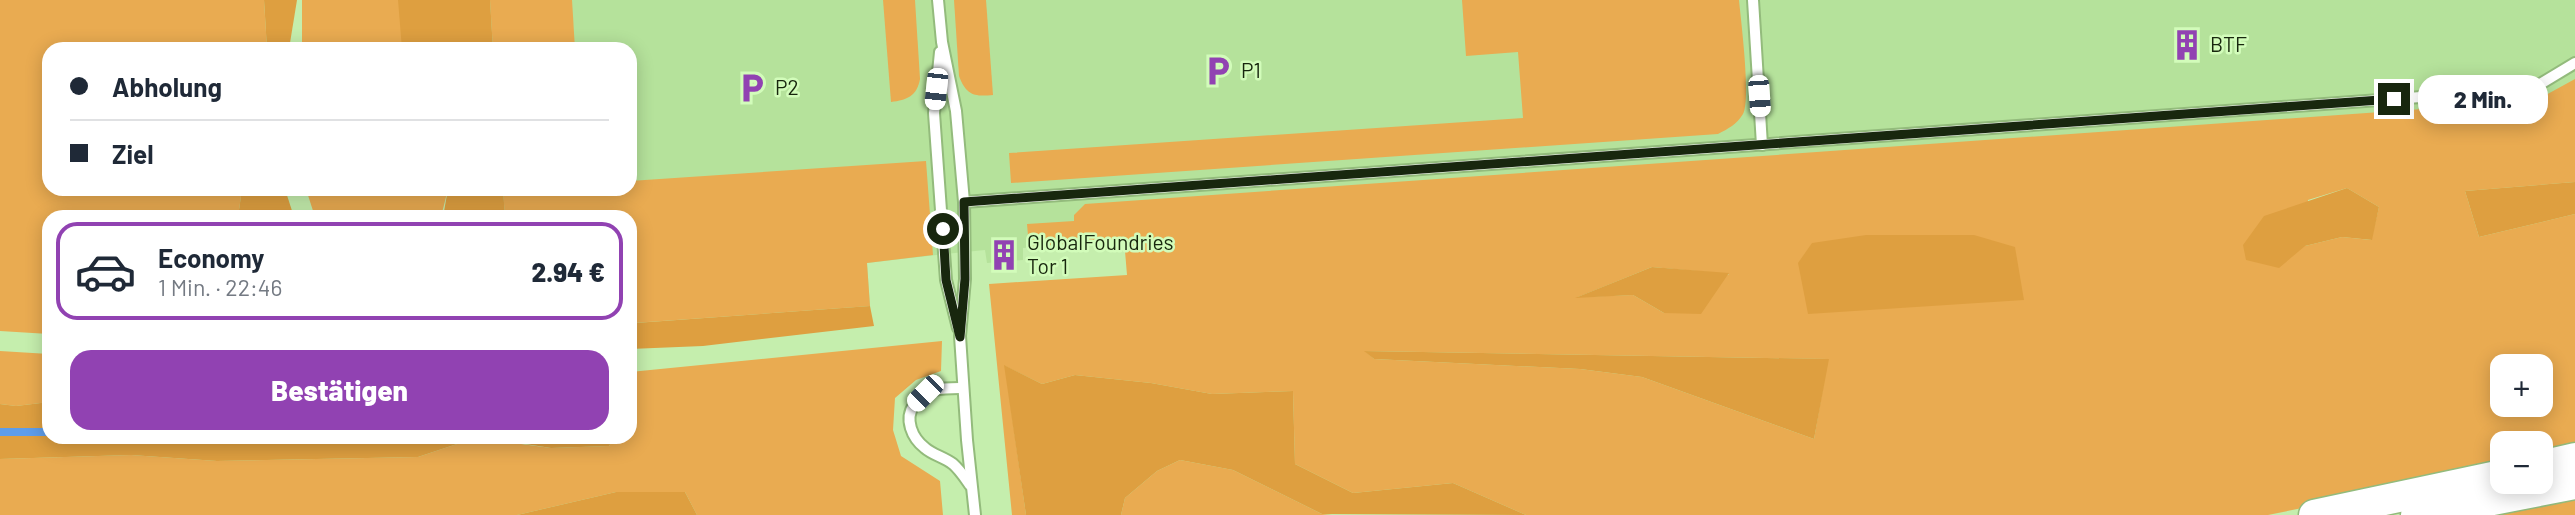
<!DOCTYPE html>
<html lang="de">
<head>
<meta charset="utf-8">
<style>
  body { margin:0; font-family:Barlow,sans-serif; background:#f2f2f3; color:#1f2937; height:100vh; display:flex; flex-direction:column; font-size:26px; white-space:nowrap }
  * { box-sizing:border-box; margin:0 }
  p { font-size:23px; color:#747a83 }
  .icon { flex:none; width:38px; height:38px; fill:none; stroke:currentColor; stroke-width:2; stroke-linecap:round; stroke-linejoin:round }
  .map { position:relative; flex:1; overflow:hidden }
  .drawer { position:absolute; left:42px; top:210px; width:595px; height:234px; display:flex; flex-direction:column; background:#fff; border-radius:21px; box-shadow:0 4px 18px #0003 }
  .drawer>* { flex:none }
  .banner { position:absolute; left:42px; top:42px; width:595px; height:154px; border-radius:21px; box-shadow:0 4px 18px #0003; display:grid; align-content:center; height:154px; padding:0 28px; background:#fff }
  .tools { position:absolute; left:2490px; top:354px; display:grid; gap:14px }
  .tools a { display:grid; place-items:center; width:63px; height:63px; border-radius:14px; background:#fff; box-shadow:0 4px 18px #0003; font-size:35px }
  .end { position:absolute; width:32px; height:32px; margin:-16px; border:9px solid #18270e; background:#fff; box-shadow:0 0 0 4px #fff }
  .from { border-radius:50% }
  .bubble { position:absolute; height:49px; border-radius:21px; background:#fff; box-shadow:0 4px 18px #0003; font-size:23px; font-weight:800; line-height:49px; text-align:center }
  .car { position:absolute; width:21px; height:42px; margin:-21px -10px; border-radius:9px; box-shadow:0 0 5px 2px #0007; background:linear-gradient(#fff 24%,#345 0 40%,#fff 0 76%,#345 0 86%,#fff 0) }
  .banner b { display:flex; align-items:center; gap:24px; height:66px; font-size:26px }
  .banner b+b { border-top:2px solid #e0e1e3 }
  .banner i { width:18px; height:18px; background:#1f2937 }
  ul { padding:12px 0 0; list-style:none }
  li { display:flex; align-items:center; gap:21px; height:98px; margin:0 14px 10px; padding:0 14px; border:4px solid #e0e1e3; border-radius:21px }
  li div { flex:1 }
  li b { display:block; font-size:26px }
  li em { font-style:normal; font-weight:800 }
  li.active { border-color:#9142b2 }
  li>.icon { width:63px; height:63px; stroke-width:1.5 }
  .button { display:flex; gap:14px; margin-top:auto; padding:14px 28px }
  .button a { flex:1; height:80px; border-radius:21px; background:#9142b2; color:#fff; font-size:28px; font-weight:800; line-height:80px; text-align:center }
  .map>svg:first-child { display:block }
</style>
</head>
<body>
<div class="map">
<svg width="2575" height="515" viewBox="0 0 2575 515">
  <rect width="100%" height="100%" fill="#c5eead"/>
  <!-- built -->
  <polygon fill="#b5e29b" points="490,0 2575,0 2575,140 1135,238 1023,248 1023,260 987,263 985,250 945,254 867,263 870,306 630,319 630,217 505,217 503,189 630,189 630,49 493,49"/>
  <!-- green -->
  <g fill="#e9ab51" fill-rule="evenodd">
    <polygon points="0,0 264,0 267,49 49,49 49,189 242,189 238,217 49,217 49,334 0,331"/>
    <polygon points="302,0 399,0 403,49 302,49"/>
    <polygon points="490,0 572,0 575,49 493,49"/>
    <path d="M883 0H915L920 79C917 96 907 100 891 102Z"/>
    <path d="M954 0H986L993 95C974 97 966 95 959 76Z"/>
    <path d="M1462 0H1739C1741 22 1751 98 1743 114 1737 124 1728 129 1718 134L1011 183 1009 153 1523 118 1518 52 1466 56Z"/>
    <path d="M2575 79V182L2465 191 2479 237 2575 214V450L2541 458V443H2502V467L2268 515H1526L1453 483 1353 493 1295 464 1293 391 1212 394 1151 383 1075 375 1042 384 1005 366 1026 515H1012L989 284 1127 275 1124 239 1029 247 1027 224 1074 221V215L1085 204 2521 102 2544 96ZM2347 188 2379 207 2371 240 2342 237 2305 246 2308 200ZM1652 267 1729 274 1664 313 1633 295 1578 297ZM1365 351 1828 359 1814 439 1642 377 1580 369 1374 359ZM2502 366H2541V404H2502Z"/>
    <polygon points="926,161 933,255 867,263 870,306 634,323 630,319 630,217 505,217 503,189 630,189 630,181"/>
    <polygon points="306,189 448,189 441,217 315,217"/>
    <polygon points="942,341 941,371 916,380 895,398 893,430 901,456 940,481 943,515 697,515 685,492 616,492 517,515 0,515 0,459 131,455 217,461 418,457 475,438 551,448 609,446 614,438 630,438 630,408 633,402 630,395 630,372"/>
    <polygon points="0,351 49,354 49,402 16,406 0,404"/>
    <polygon points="1180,460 1233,470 1322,514 1332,515 1121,515 1125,498 1157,471"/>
    <polygon points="2575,496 2575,515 2482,515"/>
  </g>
  <!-- forest -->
  <g fill="#de9f40">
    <polygon points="264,0 297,0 289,49 267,49"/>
    <polygon points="398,0 490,0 493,49 402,49"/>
    <polygon points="2575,182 2575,214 2479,237 2465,191"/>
    <polygon points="2347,188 2379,207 2372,240 2342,237 2305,246 2279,268 2246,260 2243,245 2264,216"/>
    <polygon points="242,189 285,189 294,217 238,217"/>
    <polygon points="448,189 503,189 505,217 443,217"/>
    <polygon points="1866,235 1974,235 2015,247 2024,300 1808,314 1798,263 1812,243"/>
    <polygon points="1652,267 1729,273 1701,314 1664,313 1633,295 1575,298"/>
    <polygon points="870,306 874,326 703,346 630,349 630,319 635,323"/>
    <polygon points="1364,351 1829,359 1814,439 1642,377 1580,369 1374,359"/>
    <polygon points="1004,365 1042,384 1075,375 1151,383 1212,394 1293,391 1295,464 1353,493 1453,483 1526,515 1322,514 1233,470 1180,460 1157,471 1125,498 1121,515 1026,515"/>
    <polygon points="49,402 49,438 475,438 418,457 217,461 131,455 0,459 0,404 16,406"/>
    <polygon points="487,438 614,438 609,446 551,448"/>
    <polygon points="616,492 685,492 697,515 517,515"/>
  </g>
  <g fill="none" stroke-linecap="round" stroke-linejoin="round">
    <!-- stream -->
    <polyline stroke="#5e9dea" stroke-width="8" points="0,432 49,432"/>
    <defs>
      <g id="lane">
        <polyline points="938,0 942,42 956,111 964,202 965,279 960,336 967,440 975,515"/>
        <polyline points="1753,0 1762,145"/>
        <polyline points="940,52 934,113 946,280 958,328"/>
        <polyline points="964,202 2532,89 2575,63"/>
        <path d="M963 388C945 388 925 387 914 405 904 419 912 438 925 448 933 455 944 457 953 464 960 470 965 478 970 485"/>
      </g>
      <g id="secondary">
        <polyline points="2541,466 2575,458"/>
        <polyline points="2314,515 2502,475"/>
        <polyline points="2416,515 2575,484"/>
      </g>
    </defs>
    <!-- lane casing -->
    <use href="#lane" stroke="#93bb7c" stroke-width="14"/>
    <!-- secondary casing -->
    <use href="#secondary" stroke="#93bb7c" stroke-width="33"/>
    <!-- lane -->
    <use href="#lane" stroke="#fff" stroke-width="10"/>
    <!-- secondary -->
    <use href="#secondary" stroke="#fff" stroke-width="30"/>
  </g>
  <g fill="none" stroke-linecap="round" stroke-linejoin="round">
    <!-- route -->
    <polyline stroke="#18270e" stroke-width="9" points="943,229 946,280 960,337 965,279 964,202 2394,99"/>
  </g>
  <!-- icons -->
  <defs>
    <symbol id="building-bare" viewBox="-9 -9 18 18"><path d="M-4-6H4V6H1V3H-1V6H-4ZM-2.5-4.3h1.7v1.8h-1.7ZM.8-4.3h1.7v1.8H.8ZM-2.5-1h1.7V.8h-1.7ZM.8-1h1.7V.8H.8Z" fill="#9142b2" stroke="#d2fcba" stroke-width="2.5" paint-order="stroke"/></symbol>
    <symbol id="parking-bare" viewBox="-9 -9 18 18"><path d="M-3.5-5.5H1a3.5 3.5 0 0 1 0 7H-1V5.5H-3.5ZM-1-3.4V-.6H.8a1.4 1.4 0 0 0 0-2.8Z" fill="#9142b2" stroke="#d2fcba" stroke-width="2.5" paint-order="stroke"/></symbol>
  </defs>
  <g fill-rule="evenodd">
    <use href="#building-bare" x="2165" y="23" width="44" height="44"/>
    <use href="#parking-bare" x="1196" y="49" width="44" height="44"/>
    <use href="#parking-bare" x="730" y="66" width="44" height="44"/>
    <use href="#building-bare" x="982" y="233" width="44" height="44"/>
  </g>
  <g text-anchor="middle" stroke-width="5" stroke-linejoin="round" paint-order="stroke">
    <!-- poi labels -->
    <g font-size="21" fill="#18270e" stroke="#d2fcba" text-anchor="start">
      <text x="2210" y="52">BTF</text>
      <text x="1241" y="78">P1</text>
      <text x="775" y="95">P2</text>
      <text x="1027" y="250">GlobalFoundries<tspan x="1027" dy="24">Tor 1</tspan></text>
    </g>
  </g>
</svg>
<div class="tools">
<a>+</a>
<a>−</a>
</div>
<i class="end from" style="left:943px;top:229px"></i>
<i class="end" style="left:2394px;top:99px"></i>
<div class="bubble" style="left:2418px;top:75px;width:130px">2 Min.</div>
<i class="car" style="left:936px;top:89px;rotate:186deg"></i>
<i class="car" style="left:1759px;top:96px;rotate:176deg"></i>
<i class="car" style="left:925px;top:393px;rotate:225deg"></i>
<div class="banner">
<b><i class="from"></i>Abholung</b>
<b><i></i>Ziel</b>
</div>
<section class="drawer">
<ul>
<li class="active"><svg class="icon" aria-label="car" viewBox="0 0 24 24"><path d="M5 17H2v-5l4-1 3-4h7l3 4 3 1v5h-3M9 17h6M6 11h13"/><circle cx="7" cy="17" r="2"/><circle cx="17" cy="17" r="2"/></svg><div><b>Economy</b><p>1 Min. · 22:46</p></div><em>2.94 €</em></li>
</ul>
<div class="button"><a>Bestätigen</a></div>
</section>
</div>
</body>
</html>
